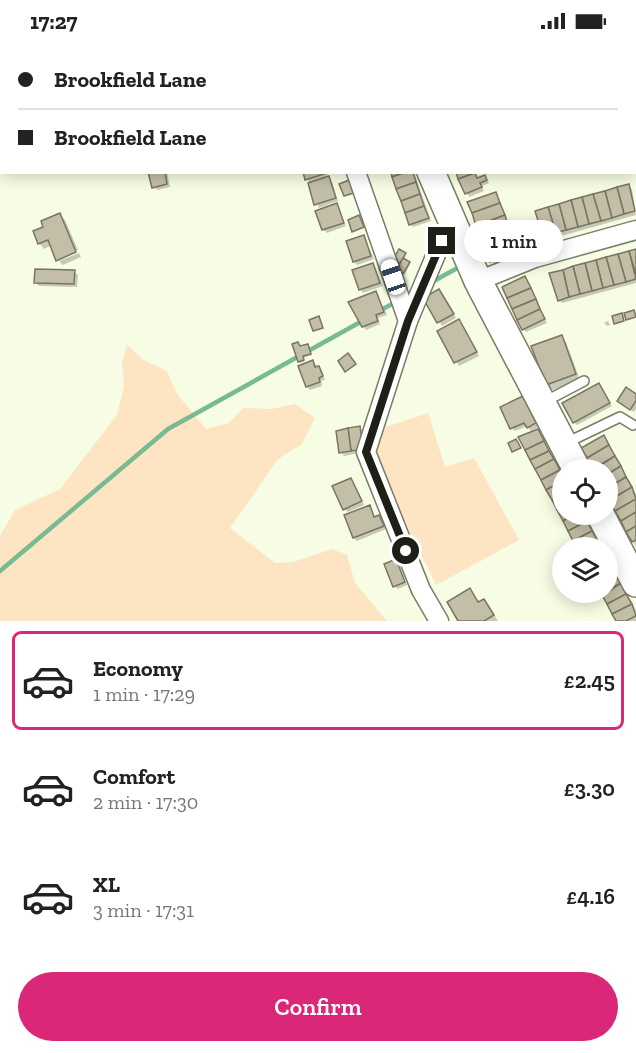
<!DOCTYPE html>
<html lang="en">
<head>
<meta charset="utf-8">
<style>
  body { margin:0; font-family:"Zilla Slab",serif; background:#f2f2f2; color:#222; height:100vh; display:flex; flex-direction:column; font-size:22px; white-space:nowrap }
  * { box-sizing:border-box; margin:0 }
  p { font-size:20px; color:#767676 }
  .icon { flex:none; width:33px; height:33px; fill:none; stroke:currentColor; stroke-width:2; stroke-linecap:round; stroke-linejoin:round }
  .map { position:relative; height:579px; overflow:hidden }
  .drawer { display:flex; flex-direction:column; background:#fff; flex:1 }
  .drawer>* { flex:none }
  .guide { position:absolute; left:0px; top:0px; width:636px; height:132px; box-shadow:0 3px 15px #0003; display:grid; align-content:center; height:132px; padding:0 18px; background:#fff }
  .fabs { position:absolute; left:552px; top:417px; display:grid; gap:12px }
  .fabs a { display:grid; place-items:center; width:66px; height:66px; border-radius:50%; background:#fff; box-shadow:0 3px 15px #0003; font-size:30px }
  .end { position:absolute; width:27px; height:27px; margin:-14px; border:8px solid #1e2017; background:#fff; box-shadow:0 0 0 3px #fff }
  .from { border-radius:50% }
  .bubble { position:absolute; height:42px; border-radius:21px; background:#fff; box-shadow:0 3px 15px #0003; font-size:20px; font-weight:600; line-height:42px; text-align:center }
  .car { position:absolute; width:18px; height:36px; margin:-18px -9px; border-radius:8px; box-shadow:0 0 4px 2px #0007; background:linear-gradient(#fff 24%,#345 0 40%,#fff 0 76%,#345 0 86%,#fff 0) }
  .guide b { display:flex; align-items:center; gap:21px; height:57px; font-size:22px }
  .guide b+b { border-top:2px solid #e0e0e0 }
  .guide i { width:15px; height:15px; background:#222 }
  ul { padding:10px 0 0; list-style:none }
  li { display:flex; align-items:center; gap:18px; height:99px; margin:0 12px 9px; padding:0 6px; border:3px solid transparent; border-radius:9px }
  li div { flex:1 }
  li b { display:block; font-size:22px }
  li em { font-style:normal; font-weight:600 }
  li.on { border-color:#db2777 }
  li>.icon { width:54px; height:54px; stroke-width:1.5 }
  .primary-button { display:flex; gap:12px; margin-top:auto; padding:12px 18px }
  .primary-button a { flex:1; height:69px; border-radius:36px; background:#db2777; color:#fff; font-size:24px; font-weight:600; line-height:69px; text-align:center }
  .status { display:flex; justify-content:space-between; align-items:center; height:42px; padding:0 30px; background:#fff; direction:ltr }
  .status svg { height:16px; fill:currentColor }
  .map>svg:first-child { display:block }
</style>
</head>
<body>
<div class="status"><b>17:27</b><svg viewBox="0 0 49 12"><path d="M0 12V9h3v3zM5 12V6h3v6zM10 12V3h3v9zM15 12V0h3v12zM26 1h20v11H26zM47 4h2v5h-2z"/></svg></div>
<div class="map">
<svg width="636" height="579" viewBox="0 0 636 579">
  <rect width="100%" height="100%" fill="#f7fce4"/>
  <!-- green -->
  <g fill="#fde4c2">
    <polygon points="127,303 144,318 167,329 177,352 206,387 229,381 243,366 272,367 295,362 315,376 302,402 278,417 230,486 275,521 293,520 332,507 347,513 355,541 387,579 0,579 0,494 15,468 60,447 117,373 124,345 122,320"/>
    <polygon points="428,371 445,425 474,416 519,498 436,543 372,412 377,388"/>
  </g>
  <!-- shadow -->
  <g fill="#0003">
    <polygon points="115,0 135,0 114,2"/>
    <polygon points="150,130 167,130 170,145 157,148"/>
    <polygon points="305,130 328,130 327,135 332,140 338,159 319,166"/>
    <polygon points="392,130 414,130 431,179 413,185 410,182"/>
    <polygon points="458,130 479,130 476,132 478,137 485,134 489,141 482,144 484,149 469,155"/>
    <polygon points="628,144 632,147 636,173 547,198 544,195"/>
    <polygon points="495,151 521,213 495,223 491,219"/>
    <polygon points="336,163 346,184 327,191 323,187"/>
    <polygon points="59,172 65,178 78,208 58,216 52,203 44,207 39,201 45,185"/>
    <polygon points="364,195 374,217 357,223 354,219"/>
    <polygon points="636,209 636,241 562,261 559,258 551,232"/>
    <polygon points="79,211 81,215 63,223 59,219"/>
    <polygon points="405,212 404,218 410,222 405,232 399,229 401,222 396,219"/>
    <polygon points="373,222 383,244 363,251 360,247"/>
    <polygon points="74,230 78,233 77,245 39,244 36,240"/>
    <polygon points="525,236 547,281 526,290 523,287"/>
    <polygon points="439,248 456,276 442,284 425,257"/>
    <polygon points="376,250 387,273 378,276 380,282 366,288 363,284"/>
    <polygon points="459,279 479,314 459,324 439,289"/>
    <polygon points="608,279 610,283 607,284 604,281"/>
    <polygon points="561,295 566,300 580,338 552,348 547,343"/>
    <polygon points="308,303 312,313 303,316 304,320 300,321 300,306"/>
    <polygon points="313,320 322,329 325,338 321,339 322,344 310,348 307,345"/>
    <polygon points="599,343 612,364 577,383 574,380"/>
    <polygon points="636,354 636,367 634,370 622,362"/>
    <polygon points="523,356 539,385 531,389 527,384 515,389 512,386"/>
    <polygon points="359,386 362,389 367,417 359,411 344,414 341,410"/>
    <polygon points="538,389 562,434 562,472 593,492 601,503 579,506 520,396"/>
    <polygon points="603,395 636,452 636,505 608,451 608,428 595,428 583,406"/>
    <polygon points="350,438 364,463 348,470 344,467"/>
    <polygon points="369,465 376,476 379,474 382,478 386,487 357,499 354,496"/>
    <polygon points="608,516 636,569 636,579 618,579 603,550 608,550"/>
    <polygon points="395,519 407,543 398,547 394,544"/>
    <polygon points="470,548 480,561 484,559 489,564 498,579 460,579"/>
  </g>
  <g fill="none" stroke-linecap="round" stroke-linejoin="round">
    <!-- stream -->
    <g stroke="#77ba93" stroke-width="4.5">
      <polyline points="432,240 461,224"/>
      <polyline points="379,269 396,260"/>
      <polyline points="0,529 168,387 364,278"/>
    </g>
  </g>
  <!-- building -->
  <g fill="#c3bea7" stroke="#7a7560" stroke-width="1.5">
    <polygon points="539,0 561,0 563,2 538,2"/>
    <polygon points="148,130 165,130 167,142 152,146"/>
    <polygon points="303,130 327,130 327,131 305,138"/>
    <polygon points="391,130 406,130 392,135"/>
    <polygon points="406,130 413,130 416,140 396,147 392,135"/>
    <polygon points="456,130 474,130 475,131 458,137"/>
    <polygon points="475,131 477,136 485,133 487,138 480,141 482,145 465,152 458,137"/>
    <polygon points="329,134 336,156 314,163 308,141"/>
    <polygon points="349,138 354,151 344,154 339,142"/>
    <polygon points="416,140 420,152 401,159 396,147"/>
    <polygon points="629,142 635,169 624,172 617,145"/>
    <polygon points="617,145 624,172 612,176 605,149"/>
    <polygon points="605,149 612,176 601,179 593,152"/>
    <polygon points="496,150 500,161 472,171 467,160"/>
    <polygon points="420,152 424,164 405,171 401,159"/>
    <polygon points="593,152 601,179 589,182 582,155"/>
    <polygon points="582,155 589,182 578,185 571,158"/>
    <polygon points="571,158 578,185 566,188 559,162"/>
    <polygon points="337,161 344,181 322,188 315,169"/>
    <polygon points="500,161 505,173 476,184 472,171"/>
    <polygon points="559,162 566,188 556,191 548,165"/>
    <polygon points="424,164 429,176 409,183 405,171"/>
    <polygon points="548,165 556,191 543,195 535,169"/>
    <polygon points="60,171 76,210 56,219 48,198 38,202 33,189 43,185 41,179"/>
    <polygon points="359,173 364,185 352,190 348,178"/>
    <polygon points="505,173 509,186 481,197 476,184"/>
    <polygon points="509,186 514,198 486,208 481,197"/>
    <polygon points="364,193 371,214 353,220 346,199"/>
    <polygon points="514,198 518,210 490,220 486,208"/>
    <polygon points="399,207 406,211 400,222 393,218"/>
    <polygon points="636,207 636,233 629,209"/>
    <polygon points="629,209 636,237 626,240 618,212"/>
    <polygon points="618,212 626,240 614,243 606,215"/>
    <polygon points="606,215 614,243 603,246 596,218"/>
    <polygon points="403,216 410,220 403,232 396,228"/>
    <polygon points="596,218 603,246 592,249 585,221"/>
    <polygon points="373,221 380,241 359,248 352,228"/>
    <polygon points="585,221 592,249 580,252 573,224"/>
    <polygon points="573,224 580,252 569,255 563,228"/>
    <polygon points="35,227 75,228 74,242 34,241"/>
    <polygon points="563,228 569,255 558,259 549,231"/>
    <polygon points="525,234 531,246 507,256 502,245"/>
    <polygon points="531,246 536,257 512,267 507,256"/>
    <polygon points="439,247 454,272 437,281 423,256"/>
    <polygon points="376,249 384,270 376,273 378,279 362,285 348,260"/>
    <polygon points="536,257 540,267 517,278 512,267"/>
    <polygon points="540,267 545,277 522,288 517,278"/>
    <polygon points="634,268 636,275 626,278 624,271"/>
    <polygon points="622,271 624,279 614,282 612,274"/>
    <polygon points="319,274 323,286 313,289 309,278"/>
    <polygon points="459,277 477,310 454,321 437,289"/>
    <polygon points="562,293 576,332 546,343 531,304"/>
    <polygon points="298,300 300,304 308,302 311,312 303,314 304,318 298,320 292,302"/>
    <polygon points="348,311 356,322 345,330 338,319"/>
    <polygon points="313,318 315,325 319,324 323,334 319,336 320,340 306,345 298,324"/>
    <polygon points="599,341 610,361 573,381 562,361"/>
    <polygon points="626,345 636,352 636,359 630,368 617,359"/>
    <polygon points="523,354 536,381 527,386 524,381 510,387 500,365"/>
    <polygon points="360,384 364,414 358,415 357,408 351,409 348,386"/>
    <polygon points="348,386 351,409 339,411 336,389"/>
    <polygon points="538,387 544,399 525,408 518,395"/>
    <polygon points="604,393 609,403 587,416 581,406"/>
    <polygon points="516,397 521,406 512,410 508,401"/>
    <polygon points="544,399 549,409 530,418 525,408"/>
    <polygon points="609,403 615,414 593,427 587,416"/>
    <polygon points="549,409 554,417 535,427 530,418"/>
    <polygon points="615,414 621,424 608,432 608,428 593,428"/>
    <polygon points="554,417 560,428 541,438 535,427"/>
    <polygon points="621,424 626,435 608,446 608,432"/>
    <polygon points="560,428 562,439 546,448 541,438"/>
    <polygon points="626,435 632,445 610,458 608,446"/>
    <polygon points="351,436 362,459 343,468 332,444"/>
    <polygon points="562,439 562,452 552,458 546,448"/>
    <polygon points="632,445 636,457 615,469 610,458"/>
    <polygon points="562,452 562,465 557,468 552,458"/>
    <polygon points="636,457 636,470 621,479 615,469"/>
    <polygon points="370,463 374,475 379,473 384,484 353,496 344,473"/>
    <polygon points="562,465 562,472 574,472 563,479 557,468"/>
    <polygon points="636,470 636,484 626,490 621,479"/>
    <polygon points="574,472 584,472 587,479 568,489 563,479"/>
    <polygon points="587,479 592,489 573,499 568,489"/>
    <polygon points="636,484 636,498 632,500 626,490"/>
    <polygon points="592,489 598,500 588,506 577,506 573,499"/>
    <polygon points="598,500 602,506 588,506"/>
    <polygon points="396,517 405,540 393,545 384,522"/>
    <polygon points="610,521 615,531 608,535 608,522"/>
    <polygon points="615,531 621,541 608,548 608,535"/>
    <polygon points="621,541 626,552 607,562 601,551 608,550"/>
    <polygon points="470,546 478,560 484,557 494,573 484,579 458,579 447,560"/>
    <polygon points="626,552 632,562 612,572 607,562"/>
    <polygon points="632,562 636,574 626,579 616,579 612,572"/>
  </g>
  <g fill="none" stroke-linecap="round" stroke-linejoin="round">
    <defs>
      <g id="service">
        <polyline points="544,360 584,339"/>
        <polyline points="566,401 620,375 633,383"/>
      </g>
      <g id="minor">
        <polyline points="312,0 313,2"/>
        <polyline points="148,2 149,0"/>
        <polyline points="494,2 496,0"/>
        <polyline points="356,130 408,279"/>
        <polyline points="478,239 535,216 636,188"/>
        <polyline points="439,579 421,548 366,410 408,279 450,179"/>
      </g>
      <g id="primary">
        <polyline points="390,0 390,2"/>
        <polyline points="431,130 478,239 577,428"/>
        <polyline points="600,472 636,541"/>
      </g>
      <g id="trunk">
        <polyline points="621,0 621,2"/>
        <polyline points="634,62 636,69"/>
      </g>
    </defs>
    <!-- service casing -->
    <use href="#service" stroke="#797d68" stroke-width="12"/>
    <!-- minor casing -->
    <use href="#minor" stroke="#797d68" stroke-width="21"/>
    <!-- primary casing -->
    <use href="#primary" stroke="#797d68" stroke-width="30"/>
    <!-- trunk casing -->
    <use href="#trunk" stroke="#797d68" stroke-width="32"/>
    <!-- service -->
    <use href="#service" stroke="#fff" stroke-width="9"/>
    <!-- minor -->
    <use href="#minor" stroke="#fff" stroke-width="18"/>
    <!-- primary -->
    <use href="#primary" stroke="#fff" stroke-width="27"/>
    <!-- trunk -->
    <use href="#trunk" stroke="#fff" stroke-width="28"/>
  </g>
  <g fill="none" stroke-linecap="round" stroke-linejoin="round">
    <!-- route -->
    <polyline stroke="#1e2017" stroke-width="8" points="406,509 366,410 408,279 442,199"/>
  </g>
</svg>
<div class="fabs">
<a><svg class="icon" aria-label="locate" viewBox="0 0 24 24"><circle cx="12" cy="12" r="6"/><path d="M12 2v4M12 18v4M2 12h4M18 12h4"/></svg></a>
<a><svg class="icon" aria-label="layers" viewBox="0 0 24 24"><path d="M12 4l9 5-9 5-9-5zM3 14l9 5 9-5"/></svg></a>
</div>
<i class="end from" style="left:406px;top:509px"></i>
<i class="end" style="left:442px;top:199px"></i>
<div class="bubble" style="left:464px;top:178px;width:99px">1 min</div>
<i class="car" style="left:393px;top:235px;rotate:341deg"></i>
<div class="guide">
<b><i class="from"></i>Brookfield Lane</b>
<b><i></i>Brookfield Lane</b>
</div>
</div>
<section class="drawer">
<ul>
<li class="on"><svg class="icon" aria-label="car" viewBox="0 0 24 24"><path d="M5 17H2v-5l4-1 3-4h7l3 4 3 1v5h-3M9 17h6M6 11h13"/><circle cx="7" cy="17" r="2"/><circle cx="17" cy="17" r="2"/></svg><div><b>Economy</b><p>1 min · 17:29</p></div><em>£2.45</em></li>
<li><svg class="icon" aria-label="car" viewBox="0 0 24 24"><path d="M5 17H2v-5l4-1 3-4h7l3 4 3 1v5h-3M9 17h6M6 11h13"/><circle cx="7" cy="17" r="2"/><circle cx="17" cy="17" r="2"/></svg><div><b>Comfort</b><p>2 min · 17:30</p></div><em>£3.30</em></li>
<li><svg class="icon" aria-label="car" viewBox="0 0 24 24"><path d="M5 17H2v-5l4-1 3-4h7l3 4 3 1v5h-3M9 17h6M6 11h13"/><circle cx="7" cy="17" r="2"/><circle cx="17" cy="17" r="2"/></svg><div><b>XL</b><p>3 min · 17:31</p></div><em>£4.16</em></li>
</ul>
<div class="primary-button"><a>Confirm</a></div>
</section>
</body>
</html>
